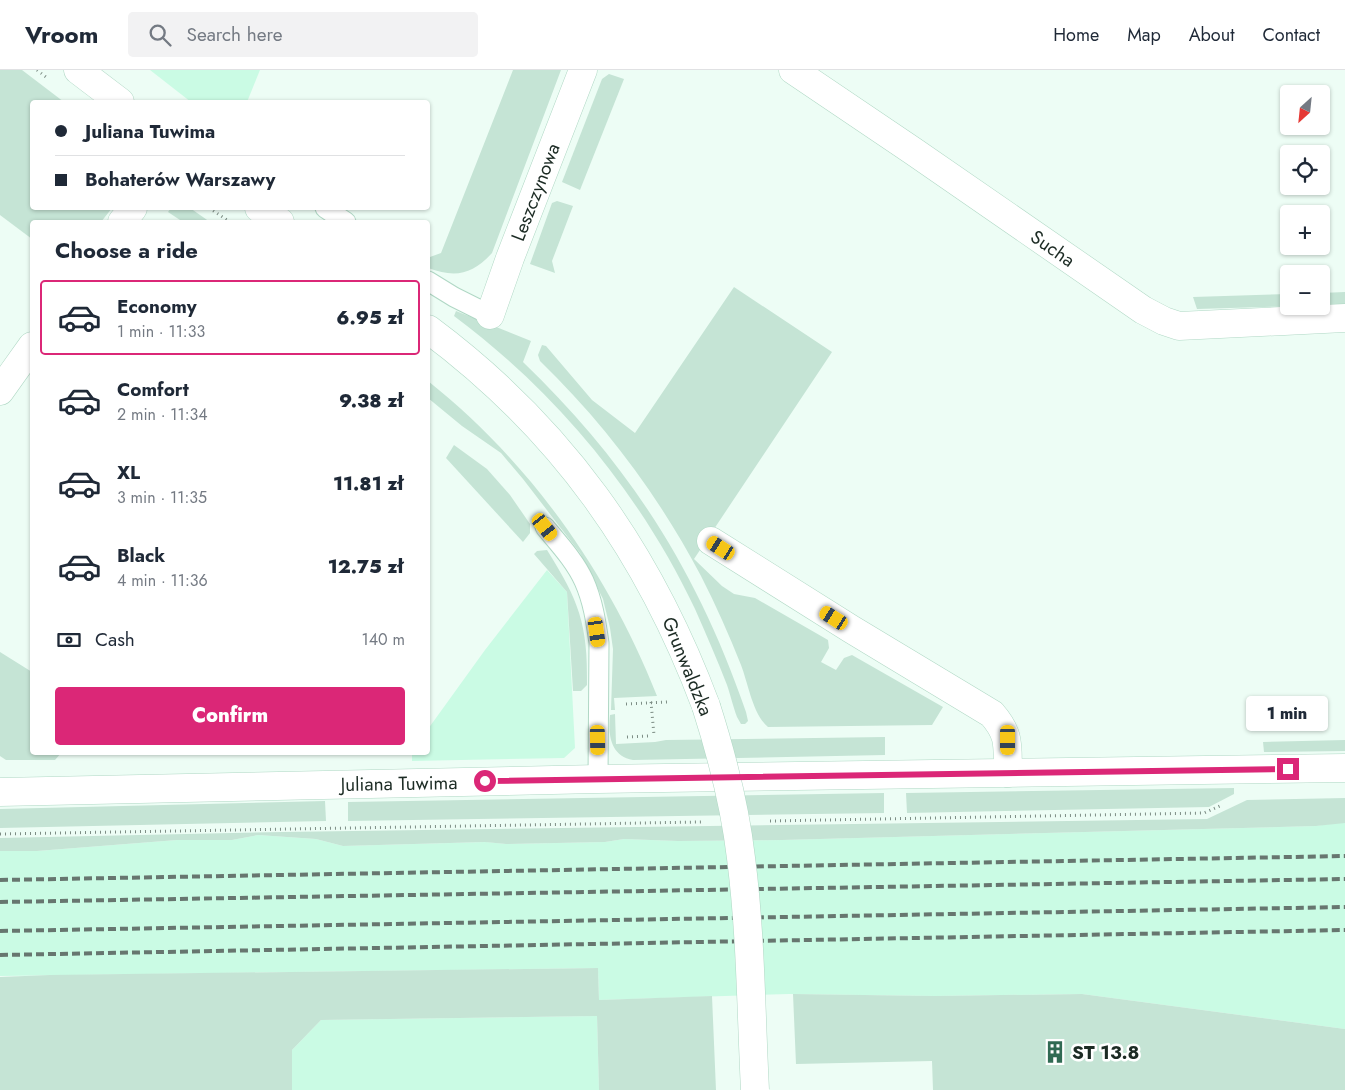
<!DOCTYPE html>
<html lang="en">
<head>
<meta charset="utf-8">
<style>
  body { margin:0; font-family:Jost,sans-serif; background:#f2f2f3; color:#1f2937; height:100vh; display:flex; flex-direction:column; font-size:19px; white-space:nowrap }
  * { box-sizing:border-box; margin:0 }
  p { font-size:16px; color:#747a83 }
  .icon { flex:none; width:28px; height:28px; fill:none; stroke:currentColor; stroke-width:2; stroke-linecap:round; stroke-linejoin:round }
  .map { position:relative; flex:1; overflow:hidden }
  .side { position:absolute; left:30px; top:150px; width:400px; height:535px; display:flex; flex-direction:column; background:#fff; border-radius:5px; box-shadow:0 1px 4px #0004 }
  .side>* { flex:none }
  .top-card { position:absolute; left:30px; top:30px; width:400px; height:110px; border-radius:5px; box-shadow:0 1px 4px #0004; display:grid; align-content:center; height:110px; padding:0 25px; background:#fff }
  .needle { width:32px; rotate:207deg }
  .buttons { position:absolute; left:1280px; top:15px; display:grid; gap:10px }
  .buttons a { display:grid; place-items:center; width:50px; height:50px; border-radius:5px; background:#fff; box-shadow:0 1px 4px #0004; font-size:25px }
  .end { position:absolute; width:22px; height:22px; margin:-11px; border:6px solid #db2777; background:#fff; box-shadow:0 0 0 2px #fff }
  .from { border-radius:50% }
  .bubble { position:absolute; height:35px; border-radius:5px; background:#fff; box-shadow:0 1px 4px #0004; font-size:16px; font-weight:800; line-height:35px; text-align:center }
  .car { position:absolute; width:15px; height:30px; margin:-15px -8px; border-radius:6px; box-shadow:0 0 4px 1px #0007; background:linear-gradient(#f5c518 24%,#345 0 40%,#f5c518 0 76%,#345 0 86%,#f5c518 0) }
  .top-card b { display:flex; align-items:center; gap:18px; height:48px; font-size:19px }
  .top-card b+b { border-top:1px solid #e0e1e3 }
  .top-card i { width:12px; height:12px; background:#1f2937 }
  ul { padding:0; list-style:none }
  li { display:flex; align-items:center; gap:15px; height:75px; margin:0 10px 8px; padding:0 15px; border:2px solid transparent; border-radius:5px }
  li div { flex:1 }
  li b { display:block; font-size:19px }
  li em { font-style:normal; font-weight:800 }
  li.current { border-color:#db2777 }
  li>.icon { width:45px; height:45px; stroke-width:1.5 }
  h2 { padding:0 25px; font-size:22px; line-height:60px }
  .pay { display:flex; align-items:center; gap:12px; height:55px; padding:0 25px; font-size:19px }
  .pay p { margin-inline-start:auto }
  .button { display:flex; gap:10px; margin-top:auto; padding:10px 25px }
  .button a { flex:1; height:58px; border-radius:5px; background:#db2777; color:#fff; font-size:20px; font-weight:800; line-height:58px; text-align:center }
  header { display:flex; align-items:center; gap:30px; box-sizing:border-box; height:70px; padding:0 25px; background:#fff; border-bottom:1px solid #e0e1e3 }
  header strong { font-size:24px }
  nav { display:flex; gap:28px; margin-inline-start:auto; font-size:18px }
  .search { width:350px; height:45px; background:#f2f2f3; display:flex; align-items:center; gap:12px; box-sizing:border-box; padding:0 18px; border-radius:5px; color:#747a83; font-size:19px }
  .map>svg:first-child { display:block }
</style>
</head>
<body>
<header>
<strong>Vroom</strong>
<div class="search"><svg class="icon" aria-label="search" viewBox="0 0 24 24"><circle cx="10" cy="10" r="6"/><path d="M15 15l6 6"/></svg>Search here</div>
<nav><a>Home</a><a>Map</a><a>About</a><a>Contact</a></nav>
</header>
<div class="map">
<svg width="1345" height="1020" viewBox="0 0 1345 1020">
  <rect width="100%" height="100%" fill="#edfdf5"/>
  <!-- built -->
  <g fill="#cafbe4">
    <polygon points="150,0 260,0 247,32 191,32"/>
    <polygon points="547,500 567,522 575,678 564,688 412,691 412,683 428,682 428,659 485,580"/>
    <polygon points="1341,752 1345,753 1345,959 1082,924 935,926 789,924 599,930 598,898 0,906 0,781 37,781 177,770 232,770 258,765 316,769 343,776 486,772 506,774 605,772 624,769 678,771 782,770 1316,756"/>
    <polygon points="597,946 599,1020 292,1020 292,980 321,950"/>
  </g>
  <!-- green -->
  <g fill="#c5e4d5">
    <polygon points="0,0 22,0 64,32 32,32 32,138 112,138 101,152 32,152 32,169 0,145"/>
    <path d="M513 0H561L492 183C472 205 455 208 428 198V185L430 187 441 183Z"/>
    <polygon points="609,4 624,9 580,120 562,112 602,9"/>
    <polygon points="557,131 573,136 552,191 555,203 530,194 552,133"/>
    <polygon points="171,138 190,138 210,152 183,152 168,142"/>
    <path d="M734 217 832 282 694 489 722 516 734 524 755 528 828 570 829 578 821 592 836 600 844 588 852 585 943 637 932 655 768 657C753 645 748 613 741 595 729 565 716 535 701 506 659 426 604 353 540 291L538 285 542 275 546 276 592 330 635 363Z"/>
    <polygon points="1345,222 1345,235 1321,236 1321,223"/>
    <polygon points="1289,224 1289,236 1295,236 1197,239 1193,227"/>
    <path d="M456 241 531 271 523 292C629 394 698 502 746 642L748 651 745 654H741L737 647C733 636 731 627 727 615 717 589 706 564 695 539 640 423 556 322 454 246Z"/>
    <path d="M428 311C531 393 609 504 657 626L614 628 615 640H611L613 579 610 558 603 529 580 483 523 409 501 383 462 356 428 328Z"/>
    <polygon points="454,375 487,399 510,425 530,454 530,463 523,472 446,388"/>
    <path d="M547 480C579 531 588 554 587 615L581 621H573L567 522 534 484 537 481Z"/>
    <polygon points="0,582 32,602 32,682 61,683 55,690 6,690 0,686"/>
    <path d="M615 644 616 674 655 672 666 670 885 667V685L633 690C610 686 608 664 610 645Z"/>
    <polygon points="1345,670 1345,681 1264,682 1263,672"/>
    <polygon points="1234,718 1234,724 1209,737 907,743 906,723"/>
    <polygon points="884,723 884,743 348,751 348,732"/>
    <polygon points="1345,728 1345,753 1316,756 782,770 678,771 624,769 605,772 506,774 485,772 343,776 316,769 258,765 232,770 177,770 37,781 0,781 0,768 283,762 1207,749 1247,730"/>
    <polygon points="325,731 326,751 0,758 0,739"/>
    <polygon points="598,898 599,930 712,926 716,1020 599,1020 597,946 321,950 292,980 292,1020 0,1020 0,907 50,905"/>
    <polygon points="793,924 935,926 1082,924 1345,959 1345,1020 933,1020 932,991 796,994"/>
  </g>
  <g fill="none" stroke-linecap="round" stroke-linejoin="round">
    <defs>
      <g id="service">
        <polyline points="325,138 346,152"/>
        <polyline points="428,211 454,227 490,245"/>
        <path d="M545 457C559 474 575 491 584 511 593 531 596 552 599 573L598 709"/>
      </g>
      <g id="minor">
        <polyline points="793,0 913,81 1143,240 1164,251 1179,256 1345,248"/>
        <polyline points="122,152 133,138"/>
        <polyline points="490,245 510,188 583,0"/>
        <polyline points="0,321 32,276"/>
        <path d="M711 471 851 559 992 644C1011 666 1007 676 1008 703"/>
      </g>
      <g id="tertiary">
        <polyline points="78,0 120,32"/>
        <polyline points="259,138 280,152"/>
        <path d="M428 259C561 358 648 481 706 636"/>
        <polyline points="0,722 598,709 1345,698"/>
      </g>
    </defs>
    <!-- service casing -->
    <use href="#service" stroke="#b0d8c5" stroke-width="21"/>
    <!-- minor casing -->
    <use href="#minor" stroke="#b0d8c5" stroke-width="29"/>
    <!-- tertiary casing -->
    <use href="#tertiary" stroke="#b0d8c5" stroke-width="29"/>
    <!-- path -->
    <g stroke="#7c8c84" stroke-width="3" stroke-dasharray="1 4" stroke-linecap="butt">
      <polyline points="37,0 46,7"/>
      <polyline points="209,138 227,150"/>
      <polyline points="651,632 654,665"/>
      <polyline points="626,634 668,632"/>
      <polyline points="627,667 649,666"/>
      <polyline points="770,751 1204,743 1222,735"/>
      <polyline points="0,764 701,752"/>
    </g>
    <!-- service -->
    <use href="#service" stroke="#fff" stroke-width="19"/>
    <!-- minor -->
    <use href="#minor" stroke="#fff" stroke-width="28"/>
    <!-- tertiary -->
    <use href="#tertiary" stroke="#fff" stroke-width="28"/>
    <!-- rail -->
    <g stroke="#67766f" stroke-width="4" stroke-dasharray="8 4" stroke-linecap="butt">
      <polyline points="0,810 1345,786"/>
      <polyline points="0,832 1345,809"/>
      <polyline points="0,861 1345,837"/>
      <polyline points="0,885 1345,860"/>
    </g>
    <defs>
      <path id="tertiary-bridge" d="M706 636C722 686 735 736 741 788 751 865 751 943 755 1020"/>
    </defs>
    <!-- tertiary-bridge casing -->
    <use href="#tertiary-bridge" stroke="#b0d8c5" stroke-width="29" stroke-linecap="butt"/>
    <!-- tertiary-bridge -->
    <use href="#tertiary-bridge" stroke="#fff" stroke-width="28"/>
  </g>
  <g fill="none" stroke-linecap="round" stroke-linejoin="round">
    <!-- route -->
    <polyline stroke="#db2777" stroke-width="6" points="485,711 1288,699"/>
  </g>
  <!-- icons -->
  <defs>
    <symbol id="building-bare" viewBox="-9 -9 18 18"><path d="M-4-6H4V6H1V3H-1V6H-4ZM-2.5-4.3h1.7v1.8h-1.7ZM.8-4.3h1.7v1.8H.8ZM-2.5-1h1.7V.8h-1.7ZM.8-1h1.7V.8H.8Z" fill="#306a53" stroke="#fff" stroke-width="2.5" paint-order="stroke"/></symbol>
  </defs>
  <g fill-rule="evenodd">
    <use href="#building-bare" x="1039" y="966" width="32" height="32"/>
  </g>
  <g text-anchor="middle" stroke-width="5" stroke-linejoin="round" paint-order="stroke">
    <!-- street labels -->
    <g font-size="19" fill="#1c2b24" stroke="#fff">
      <text transform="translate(535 122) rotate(-69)" y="7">Leszczynowa</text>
      <text transform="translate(1053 178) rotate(35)" y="7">Sucha</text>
      <text transform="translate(688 596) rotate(68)" y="7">Grunwaldzka</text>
      <text transform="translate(399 713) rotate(-1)" y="7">Juliana Tuwima</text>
    </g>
    <!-- poi labels -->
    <g font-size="19" font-weight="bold" fill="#1c2b24" stroke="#fff" text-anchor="start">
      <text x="1072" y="989">ST 13.8</text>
    </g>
  </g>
</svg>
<div class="buttons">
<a><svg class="needle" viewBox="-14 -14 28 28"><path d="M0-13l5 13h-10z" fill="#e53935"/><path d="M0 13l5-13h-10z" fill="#747a83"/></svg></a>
<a><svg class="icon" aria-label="locate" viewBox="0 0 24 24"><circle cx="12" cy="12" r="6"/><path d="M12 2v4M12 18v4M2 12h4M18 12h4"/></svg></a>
<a>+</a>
<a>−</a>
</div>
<i class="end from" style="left:485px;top:711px"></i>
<i class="end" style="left:1288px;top:699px"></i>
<div class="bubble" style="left:1246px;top:626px;width:82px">1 min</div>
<i class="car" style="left:545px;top:457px;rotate:141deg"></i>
<i class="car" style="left:721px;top:478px;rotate:303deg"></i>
<i class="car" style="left:834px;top:548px;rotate:302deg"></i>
<i class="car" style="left:597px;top:562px;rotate:172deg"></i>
<i class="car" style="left:598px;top:670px;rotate:179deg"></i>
<i class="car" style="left:1008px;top:670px;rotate:180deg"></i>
<div class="top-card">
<b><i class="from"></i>Juliana Tuwima</b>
<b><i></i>Bohaterów Warszawy</b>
</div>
<section class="side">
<h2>Choose a ride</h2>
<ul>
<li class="current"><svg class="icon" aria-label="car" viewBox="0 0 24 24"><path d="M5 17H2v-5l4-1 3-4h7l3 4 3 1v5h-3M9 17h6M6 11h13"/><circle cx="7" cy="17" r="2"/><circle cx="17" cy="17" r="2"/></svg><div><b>Economy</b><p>1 min · 11:33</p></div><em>6.95 zł</em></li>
<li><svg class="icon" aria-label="car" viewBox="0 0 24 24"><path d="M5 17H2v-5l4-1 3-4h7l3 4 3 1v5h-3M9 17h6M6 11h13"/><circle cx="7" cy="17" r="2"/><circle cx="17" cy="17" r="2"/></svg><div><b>Comfort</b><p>2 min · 11:34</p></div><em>9.38 zł</em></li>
<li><svg class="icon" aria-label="car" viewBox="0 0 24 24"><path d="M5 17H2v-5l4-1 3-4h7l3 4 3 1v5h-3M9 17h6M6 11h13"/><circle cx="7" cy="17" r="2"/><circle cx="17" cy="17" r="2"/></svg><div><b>XL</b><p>3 min · 11:35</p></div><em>11.81 zł</em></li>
<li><svg class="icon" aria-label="car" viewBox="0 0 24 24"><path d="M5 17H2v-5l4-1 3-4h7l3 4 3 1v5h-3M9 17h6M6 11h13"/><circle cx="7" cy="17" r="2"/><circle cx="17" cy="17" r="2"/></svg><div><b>Black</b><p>4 min · 11:36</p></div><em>12.75 zł</em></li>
</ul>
<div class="pay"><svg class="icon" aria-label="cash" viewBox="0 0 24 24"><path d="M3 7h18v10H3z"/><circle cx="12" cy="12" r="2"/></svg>Cash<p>140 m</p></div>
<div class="button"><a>Confirm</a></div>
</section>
</div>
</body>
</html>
